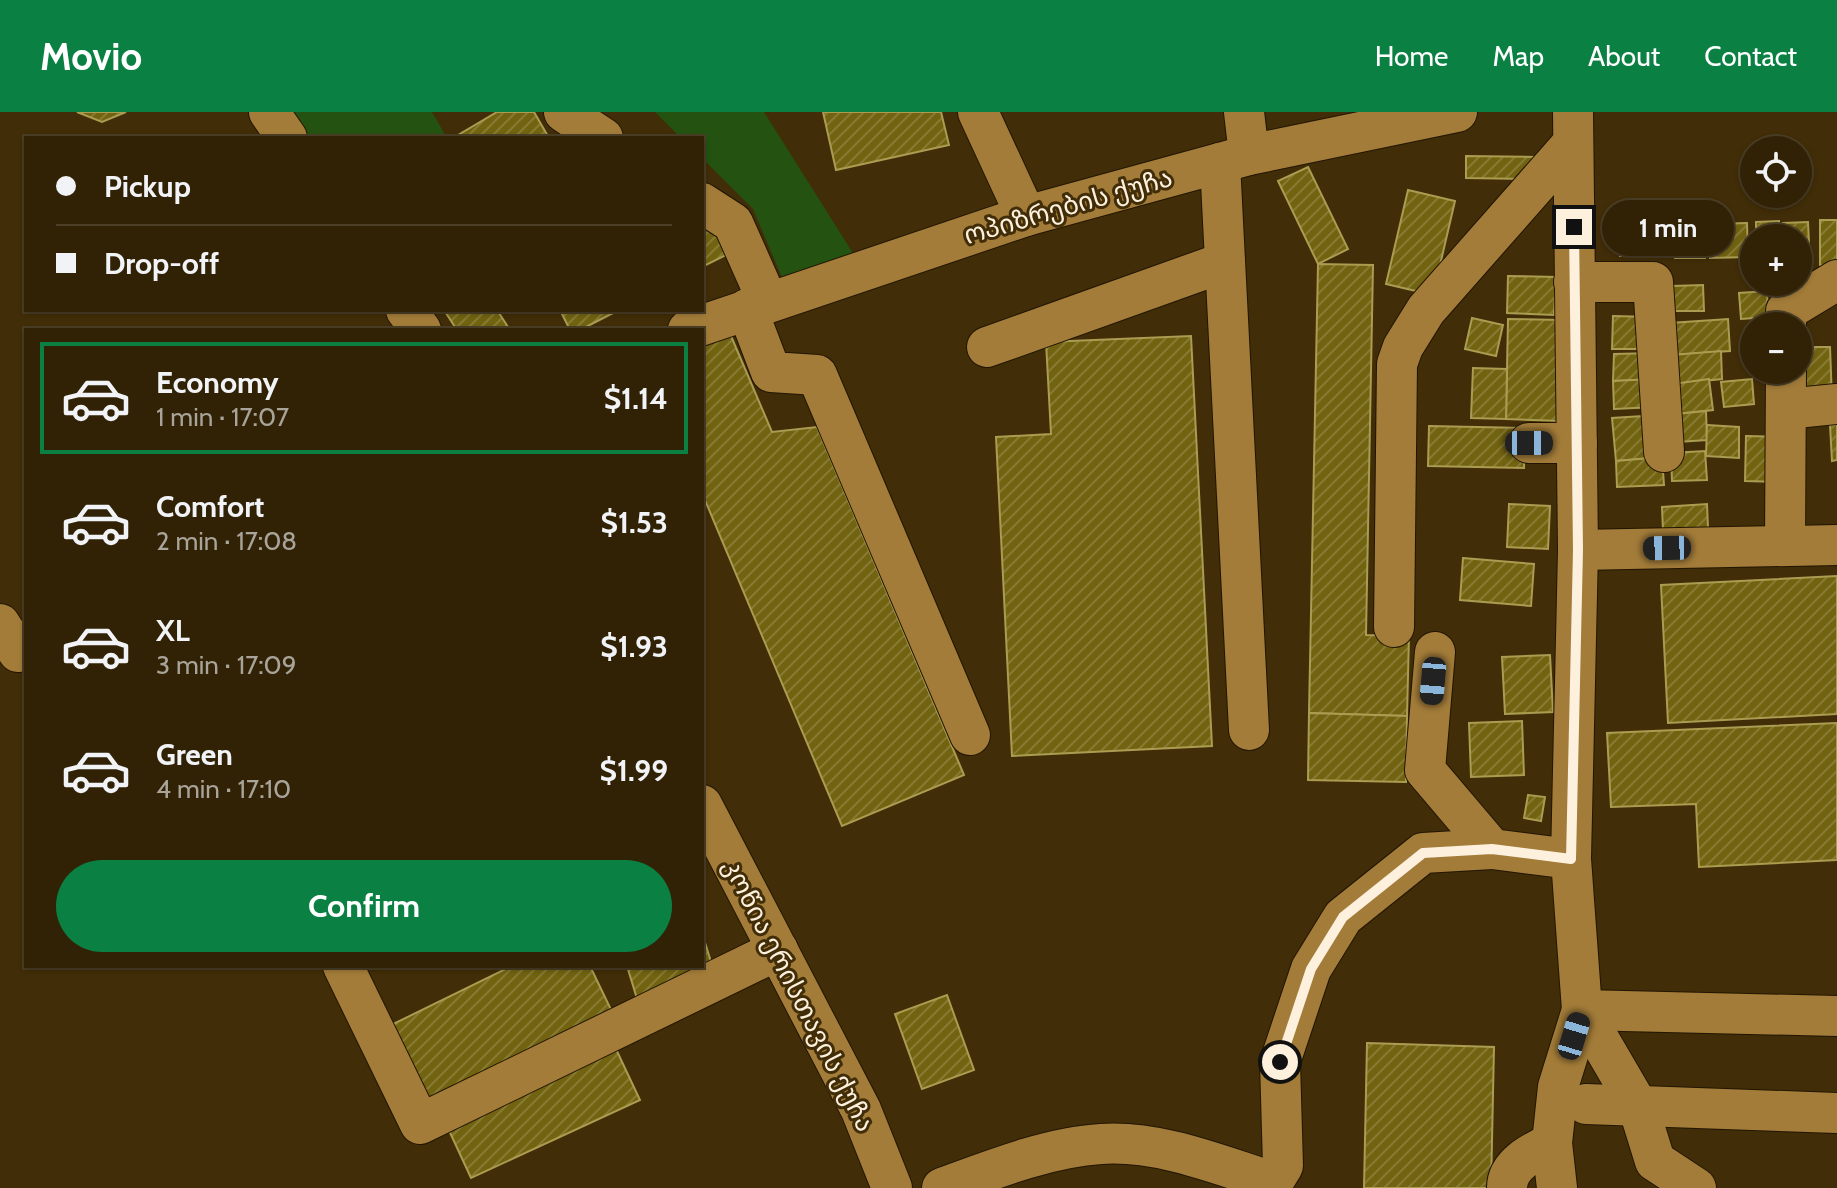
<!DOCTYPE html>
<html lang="en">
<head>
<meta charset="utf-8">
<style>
  body { margin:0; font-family:Cabin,"Noto Sans Georgian",sans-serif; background:#3d2f13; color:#f1f3f6; height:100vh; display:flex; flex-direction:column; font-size:30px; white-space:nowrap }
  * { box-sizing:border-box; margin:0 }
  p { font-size:26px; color:#a8a49a }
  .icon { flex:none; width:44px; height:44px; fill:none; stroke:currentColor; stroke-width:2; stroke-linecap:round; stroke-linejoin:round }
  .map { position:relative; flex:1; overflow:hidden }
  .side { position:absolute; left:24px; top:216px; width:680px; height:640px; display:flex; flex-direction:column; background:#312205; border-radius:0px; box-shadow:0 2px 6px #0004,0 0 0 2px #4c3f27 }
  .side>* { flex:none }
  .banner { position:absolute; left:24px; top:24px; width:680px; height:176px; border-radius:0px; box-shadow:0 2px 6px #0004,0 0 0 2px #4c3f27; display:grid; align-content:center; height:176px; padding:0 32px; background:#312205 }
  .controls { position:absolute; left:1740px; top:24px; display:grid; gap:16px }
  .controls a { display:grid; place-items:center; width:72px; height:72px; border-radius:50%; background:#312205; box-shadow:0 2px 6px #0004,0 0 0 2px #4c3f27; font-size:40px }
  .end { position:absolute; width:36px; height:36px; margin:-18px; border:10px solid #fdf0dd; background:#111; box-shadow:0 0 0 4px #111 }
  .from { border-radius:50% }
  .bubble { position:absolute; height:56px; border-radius:28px; background:#312205; box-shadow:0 2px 6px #0004,0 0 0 2px #4c3f27; font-size:26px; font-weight:700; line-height:56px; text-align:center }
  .car { position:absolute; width:24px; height:48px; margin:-24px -12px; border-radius:10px; box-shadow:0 0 6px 2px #0007; background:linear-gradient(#222 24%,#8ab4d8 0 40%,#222 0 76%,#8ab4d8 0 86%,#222 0) }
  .banner b { display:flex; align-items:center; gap:28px; height:76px; font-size:30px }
  .banner b+b { border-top:2px solid #4c3f27 }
  .banner i { width:20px; height:20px; background:#f1f3f6 }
  ul { padding:14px 0 0; list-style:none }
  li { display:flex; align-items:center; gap:24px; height:112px; margin:0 16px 12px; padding:0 16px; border:4px solid transparent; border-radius:0px }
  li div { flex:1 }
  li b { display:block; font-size:30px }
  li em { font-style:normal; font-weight:700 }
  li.current { border-color:#0b8043 }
  li>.icon { width:72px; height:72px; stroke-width:1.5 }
  .cta { display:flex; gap:16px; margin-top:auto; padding:16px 32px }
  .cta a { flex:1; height:92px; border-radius:48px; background:#0b8043; color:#fff; font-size:32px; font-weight:700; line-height:92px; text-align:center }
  header { display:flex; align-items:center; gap:48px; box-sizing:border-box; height:112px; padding:0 40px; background:#0b8043; color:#fff }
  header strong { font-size:38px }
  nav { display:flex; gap:44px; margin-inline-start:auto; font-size:28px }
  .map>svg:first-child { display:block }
</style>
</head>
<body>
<header>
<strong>Movio</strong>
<nav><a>Home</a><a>Map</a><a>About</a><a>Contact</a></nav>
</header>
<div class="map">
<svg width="1837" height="1076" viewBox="0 0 1837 1076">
  <defs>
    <pattern id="building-hatch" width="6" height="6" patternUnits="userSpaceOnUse" patternTransform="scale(2)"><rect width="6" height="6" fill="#726311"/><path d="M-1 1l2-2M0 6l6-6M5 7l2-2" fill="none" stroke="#877a33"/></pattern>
  </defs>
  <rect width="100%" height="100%" fill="#412d07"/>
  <!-- grass -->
  <g fill="#245211">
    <polygon points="269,0 432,0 447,26 287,26"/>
    <polygon points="655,0 764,0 863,157 789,182 753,97 702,46 702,26 681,26"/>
  </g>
  <!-- building -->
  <g fill="url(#building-hatch)" stroke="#aa9c51" stroke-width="2">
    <polygon points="77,0 126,0 102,10"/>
    <polygon points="497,0 534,0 549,26 453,26"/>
    <polygon points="823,0 941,0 949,33 836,58"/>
    <polygon points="1466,44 1535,45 1534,67 1466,66"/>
    <polygon points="1308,55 1348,137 1318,152 1278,69"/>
    <polygon points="1408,78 1455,89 1433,183 1386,172"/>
    <polygon points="1664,99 1666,143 1620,144 1618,101"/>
    <polygon points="717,106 734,139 702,155 702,114"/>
    <rect x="1820" y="108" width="17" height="45"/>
    <polygon points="1779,109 1780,126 1756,126 1756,110"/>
    <polygon points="1808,110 1810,152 1798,152 1798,126 1783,126 1783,111"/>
    <polygon points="1747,111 1748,145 1710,146 1709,112"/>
    <polygon points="1704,122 1705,146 1675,146 1675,123"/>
    <polygon points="1318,152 1373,153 1366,523 1409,524 1407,604 1309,601"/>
    <polygon points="1508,164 1556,165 1554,203 1507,201"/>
    <polygon points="1703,173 1704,199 1673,199 1672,174"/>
    <polygon points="1767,179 1768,205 1741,207 1739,181"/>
    <polygon points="444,198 497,198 510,218 457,218"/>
    <polygon points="560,198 619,198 580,218 570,218"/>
    <polygon points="1613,204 1654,205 1653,237 1612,237"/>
    <polygon points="1472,206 1503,213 1496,244 1465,237"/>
    <polygon points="1508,207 1564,208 1561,309 1506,307"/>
    <polygon points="1728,207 1730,239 1672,243 1670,211"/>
    <polygon points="728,217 772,320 817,315 964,663 842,714 702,381 702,228"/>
    <polygon points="1191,224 1212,634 1012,644 996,325 1051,322 1046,230"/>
    <polygon points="1798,235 1830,235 1832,287 1796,288"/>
    <polygon points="1721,239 1722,267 1673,272 1672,243"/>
    <polygon points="1654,241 1655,267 1613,269 1614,242"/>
    <polygon points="1473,256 1507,257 1506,307 1471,306"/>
    <polygon points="1655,267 1656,295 1614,297 1613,269"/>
    <polygon points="1709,267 1713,298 1676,302 1673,272"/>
    <polygon points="1752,267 1754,292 1724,295 1721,270"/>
    <polygon points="1706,299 1707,328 1678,330 1676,302"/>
    <polygon points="1659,303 1662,345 1616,349 1612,306"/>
    <polygon points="1837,312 1837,348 1832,349 1830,313"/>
    <polygon points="1707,313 1739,315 1739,346 1706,344"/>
    <polygon points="1429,314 1525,316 1524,356 1428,354"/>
    <polygon points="1746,324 1785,325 1784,370 1745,369"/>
    <polygon points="1705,339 1707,368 1672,369 1671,341"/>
    <polygon points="1662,345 1664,373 1617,375 1616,349"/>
    <polygon points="1509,392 1550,394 1548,437 1507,435"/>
    <polygon points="1707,392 1708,416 1663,419 1662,395"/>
    <polygon points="1463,446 1534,452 1531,494 1460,488"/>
    <polygon points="1837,464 1837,602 1668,611 1661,473"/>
    <polygon points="1550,543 1553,600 1505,602 1502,545"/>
    <polygon points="1309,601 1407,604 1406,670 1308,668"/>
    <polygon points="1522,609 1524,663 1471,665 1469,611"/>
    <polygon points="1837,611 1837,748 1699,755 1696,692 1611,695 1607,621"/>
    <polygon points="1528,683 1545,685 1541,709 1524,706"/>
    <polygon points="703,824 716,866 638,890 627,854 702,854"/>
    <polygon points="512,854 590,854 615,906 423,998 383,917"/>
    <polygon points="947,883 974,958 922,977 895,902"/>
    <polygon points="1367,931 1494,935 1491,1076 1364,1076"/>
    <polygon points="615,935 640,988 471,1066 446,1012"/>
  </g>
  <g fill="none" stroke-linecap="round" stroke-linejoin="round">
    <defs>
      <g id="minor">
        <polyline points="269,0 287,26"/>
        <polyline points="564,0 603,26"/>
        <polyline points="978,0 1026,104"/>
        <polyline points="1244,0 1249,43"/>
        <polyline points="1220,51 1249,618"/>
        <polyline points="702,91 733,111 768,190"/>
        <polyline points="1574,170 1653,170 1664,340"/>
        <polyline points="747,197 771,260 817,263 970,623"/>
        <polyline points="406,198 421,218"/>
        <polyline points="1786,214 1786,199 1837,168"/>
        <polyline points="688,218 1026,104 1249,43 1457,0"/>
        <polyline points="987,235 1225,150"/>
        <polyline points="1786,297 1837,292"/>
        <polyline points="1529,331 1577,331"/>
        <polyline points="1785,434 1786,258"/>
        <polyline points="1578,438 1837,433"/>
        <polyline points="0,512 18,540"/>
        <polyline points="1394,515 1397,252 1403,235 1426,198 1573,31"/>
        <polyline points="1435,540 1425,658 1492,737 1571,747"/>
        <polyline points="702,693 861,998 892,1076"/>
        <polyline points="343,854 420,1012 778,838"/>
        <polyline points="1582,898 1837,904"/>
        <polyline points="1582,898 1638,994 1655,1049 1696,1076"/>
        <polyline points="1586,992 1837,1001"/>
        <path d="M942 1076C991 1058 1049 1035 1101 1032 1159 1028 1219 1053 1273 1070L1283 1054 1280 950 1311 857 1343 805 1423 741 1492 737"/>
        <path d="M1507 1076C1507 1052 1533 1040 1552 1031"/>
        <polyline points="1557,1076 1552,1031 1558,975 1582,898 1571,747 1578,438 1573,0"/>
      </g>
    </defs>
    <!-- minor casing -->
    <use href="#minor" stroke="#221603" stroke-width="42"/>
    <!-- minor -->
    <use href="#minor" stroke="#a37c39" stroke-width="40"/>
  </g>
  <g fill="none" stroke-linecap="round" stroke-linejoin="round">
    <!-- route -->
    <polyline stroke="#fdf0dd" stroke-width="10" points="1280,950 1311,857 1343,805 1423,741 1492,737 1571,747 1578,438 1574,115"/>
  </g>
  <g text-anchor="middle" stroke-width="6" stroke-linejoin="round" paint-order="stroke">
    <!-- street labels -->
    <g font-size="26" fill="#fdf0dd" stroke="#412d07">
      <text transform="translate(1068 94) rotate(-16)" y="9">ოპიზრების ქუჩა</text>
      <text transform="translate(799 883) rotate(63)" y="9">კოწია ერისთავის ქუჩა</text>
    </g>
  </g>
</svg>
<div class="controls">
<a><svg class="icon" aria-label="locate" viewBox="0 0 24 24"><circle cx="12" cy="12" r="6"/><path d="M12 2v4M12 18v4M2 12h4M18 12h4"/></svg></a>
<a>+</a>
<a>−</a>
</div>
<i class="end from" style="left:1280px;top:950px"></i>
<i class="end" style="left:1574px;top:115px"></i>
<div class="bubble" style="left:1602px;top:88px;width:132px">1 min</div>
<i class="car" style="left:1529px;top:331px;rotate:90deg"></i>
<i class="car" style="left:1667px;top:436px;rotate:269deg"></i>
<i class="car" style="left:1433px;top:569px;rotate:185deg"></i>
<i class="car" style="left:1574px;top:924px;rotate:17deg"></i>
<div class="banner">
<b><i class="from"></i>Pickup</b>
<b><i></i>Drop-off</b>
</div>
<section class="side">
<ul>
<li class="current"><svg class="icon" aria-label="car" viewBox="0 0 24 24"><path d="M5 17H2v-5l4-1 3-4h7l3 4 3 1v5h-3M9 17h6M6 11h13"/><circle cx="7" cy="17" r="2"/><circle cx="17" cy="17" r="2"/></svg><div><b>Economy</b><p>1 min · 17:07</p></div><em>$1.14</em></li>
<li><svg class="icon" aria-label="car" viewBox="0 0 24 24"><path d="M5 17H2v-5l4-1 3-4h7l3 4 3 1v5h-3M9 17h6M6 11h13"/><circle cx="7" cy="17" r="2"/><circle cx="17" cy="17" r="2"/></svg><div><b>Comfort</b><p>2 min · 17:08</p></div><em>$1.53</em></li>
<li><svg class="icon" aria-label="car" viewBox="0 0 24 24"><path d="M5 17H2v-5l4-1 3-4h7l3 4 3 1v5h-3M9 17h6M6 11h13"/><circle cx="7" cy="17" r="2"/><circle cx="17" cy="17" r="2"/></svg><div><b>XL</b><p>3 min · 17:09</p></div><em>$1.93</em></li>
<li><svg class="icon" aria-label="car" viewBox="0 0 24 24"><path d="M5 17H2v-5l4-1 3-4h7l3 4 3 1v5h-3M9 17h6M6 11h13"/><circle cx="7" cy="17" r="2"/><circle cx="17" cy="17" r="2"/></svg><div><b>Green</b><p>4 min · 17:10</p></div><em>$1.99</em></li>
</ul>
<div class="cta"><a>Confirm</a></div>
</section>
</div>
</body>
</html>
